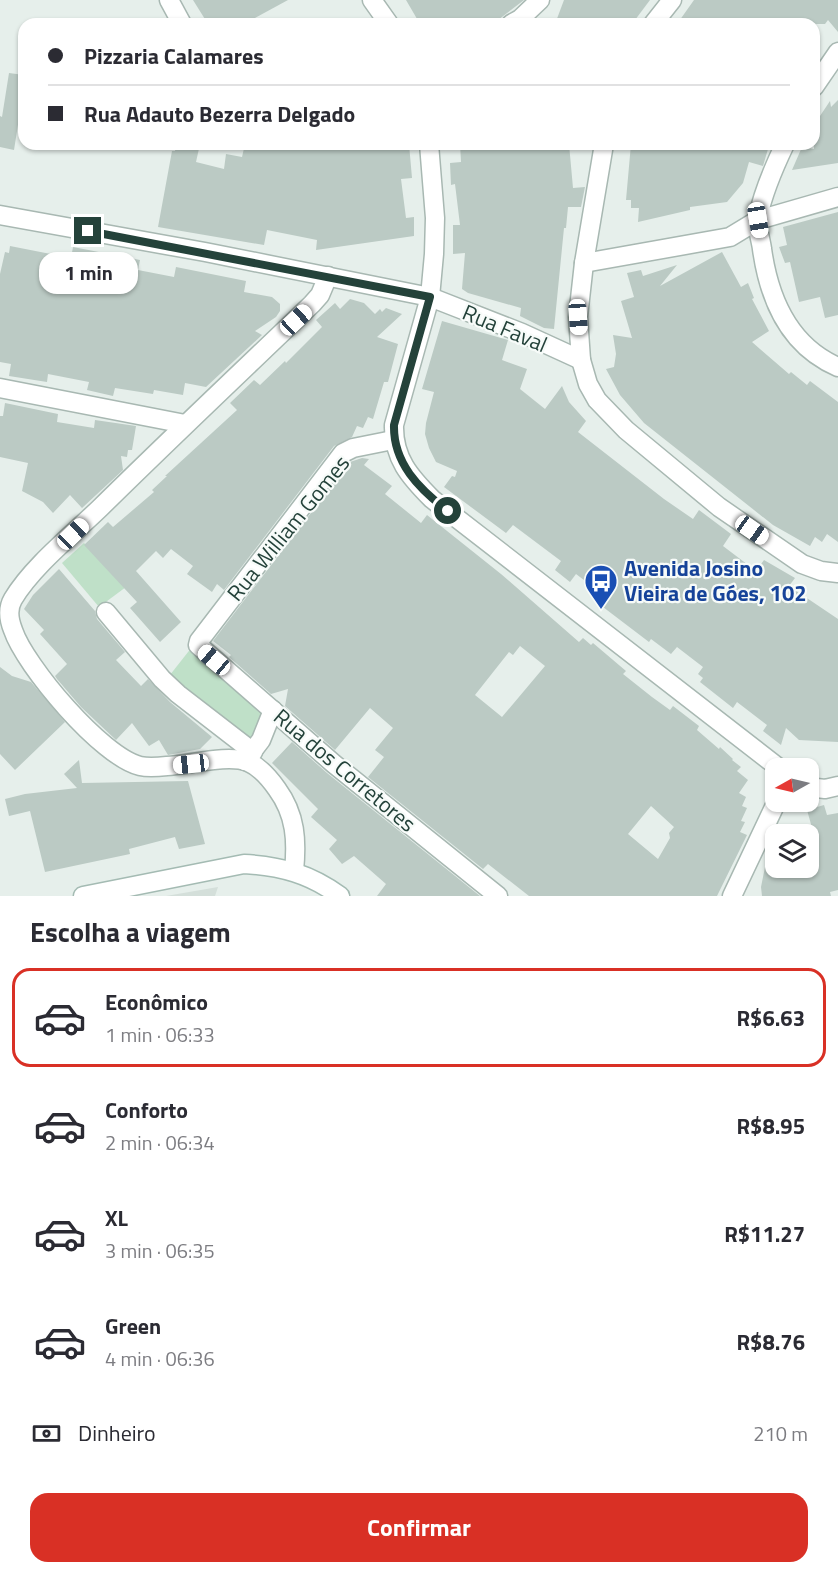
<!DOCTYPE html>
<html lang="pt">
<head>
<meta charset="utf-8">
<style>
  body { margin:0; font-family:"Titillium Web",sans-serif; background:#f2f2f3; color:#2b2b33; height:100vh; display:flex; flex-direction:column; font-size:22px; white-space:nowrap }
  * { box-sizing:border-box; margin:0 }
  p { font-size:20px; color:#7c7c81 }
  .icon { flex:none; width:33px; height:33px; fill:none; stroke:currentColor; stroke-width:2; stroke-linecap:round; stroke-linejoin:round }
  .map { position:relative; height:896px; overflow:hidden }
  .sheet { display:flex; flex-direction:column; background:#fff; flex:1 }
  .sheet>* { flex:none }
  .banner { position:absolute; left:18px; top:18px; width:802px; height:132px; border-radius:18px; box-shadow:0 2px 4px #0004; display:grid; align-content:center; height:132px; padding:0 30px; background:#fff }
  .needle { width:39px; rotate:262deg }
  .tools { position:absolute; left:765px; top:758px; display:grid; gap:12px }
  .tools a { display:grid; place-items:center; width:54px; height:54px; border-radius:12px; background:#fff; box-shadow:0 2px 4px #0004; font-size:30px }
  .end { position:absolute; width:27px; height:27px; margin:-14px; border:8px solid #24423a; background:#fff; box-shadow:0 0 0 3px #fff }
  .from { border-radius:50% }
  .bubble { position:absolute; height:42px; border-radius:18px; background:#fff; box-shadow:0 2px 4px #0004; font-size:20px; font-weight:700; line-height:42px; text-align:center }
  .car { position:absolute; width:18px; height:36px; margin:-18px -9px; border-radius:8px; box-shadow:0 0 4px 2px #0007; background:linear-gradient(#fff 24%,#345 0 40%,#fff 0 76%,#345 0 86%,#fff 0) }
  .banner b { display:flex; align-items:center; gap:21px; height:57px; font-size:22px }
  .banner b+b { border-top:2px solid #e1e1e2 }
  .banner i { width:15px; height:15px; background:#2b2b33 }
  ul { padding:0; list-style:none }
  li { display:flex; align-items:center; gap:18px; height:99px; margin:0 12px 9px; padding:0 18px; border:3px solid transparent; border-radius:18px }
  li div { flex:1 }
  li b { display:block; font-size:22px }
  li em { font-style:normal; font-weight:700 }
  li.on { border-color:#d93025 }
  li>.icon { width:54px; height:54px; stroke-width:1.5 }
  h2 { padding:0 30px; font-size:27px; line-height:72px }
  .pay { display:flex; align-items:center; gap:15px; height:66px; padding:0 30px; font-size:22px }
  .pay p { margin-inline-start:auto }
  .primary-button { display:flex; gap:12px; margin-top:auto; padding:12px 30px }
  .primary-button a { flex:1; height:69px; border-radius:18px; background:#d93025; color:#fff; font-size:24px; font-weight:700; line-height:69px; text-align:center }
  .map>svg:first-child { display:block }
</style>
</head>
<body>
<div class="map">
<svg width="838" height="896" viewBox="0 0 838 896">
  <rect width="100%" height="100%" fill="#e6efeb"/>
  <!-- built -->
  <polygon fill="#d4dfda" points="218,887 215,896 166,896"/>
  <!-- green -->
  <g fill="#bfe0c8">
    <polygon points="84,543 126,587 99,607 62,563"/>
    <polygon points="192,647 268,711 248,747 166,680"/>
  </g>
  <!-- building -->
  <g fill="#bbcac4" fill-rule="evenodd">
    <polygon points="193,0 288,0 244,24 208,24"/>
    <polygon points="406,0 524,0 498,20 497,18 482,24 420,24"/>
    <polygon points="564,0 650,0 632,24 555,24"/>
    <polygon points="694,0 838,0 838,32 828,20 825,24 677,24"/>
    <polygon points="9,73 24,75 24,113 20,112 14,150 0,147 0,116 2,117"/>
    <polygon points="838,100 838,163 792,170 802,147 814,149 814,125 830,101 831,107"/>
    <polygon points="176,144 200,144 196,162 224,169 226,154 242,157 245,144 409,144 412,178 401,179 406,218 414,217 414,236 316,250 317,240 267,230 264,245 158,227 172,151 175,151"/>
    <polygon points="460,144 569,144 573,188 585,187 581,207 568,207 566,228 564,228 554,329 544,328 520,316 521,308 468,293 462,289 465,253 453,254 453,225 460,225 455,184 451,185 450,163 461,162"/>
    <polygon points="631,144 751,144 768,149 763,166 749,162 743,183 727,202 690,207 690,210 638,222 639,208 631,208 631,200 626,200"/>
    <polygon points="838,212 838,315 825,318 820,297 799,302 790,262 785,263 779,247 787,245 783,227"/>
    <polygon points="10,246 71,258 73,247 140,260 138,270 174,277 176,267 246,281 244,292 272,297 280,304 280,311 276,317 255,331 262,335 206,387 185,383 183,395 154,390 153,394 115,388 113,396 87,390 89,382 48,374 47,382 9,376 11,364 0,362 0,274 5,252 9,253"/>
    <polygon points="722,252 741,287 748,283 754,298 752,299 769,331 752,342 789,374 791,372 807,385 810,381 838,402 838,542 827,534 822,542 815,537 810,546 773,525 644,423 620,395 606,369 614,367 616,354 613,335 632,338 621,301 634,297 627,273 641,270 643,276 677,265 660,286"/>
    <polygon points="350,299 364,303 375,314 380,309 382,312 386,308 402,314 377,337 398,344 388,382 384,382 373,419 368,417 363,428 357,426 352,437 334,446 224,590 217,584 212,592 187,574 193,566 171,549 163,558 156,551 136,571 181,622 160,642 130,608 137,602 84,545 108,522 113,527 154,492 152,490 167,476 165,476 237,410 230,403 254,380 260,385 285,361 286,363 322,327 316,320 335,303 340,309"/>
    <polygon points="442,321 508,340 502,360 527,369 520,389 545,409 562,386 569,402 586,421 578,432 664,499 693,519 699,510 731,534 723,546 756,571 764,560 795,578 789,586 838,619 838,742 799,740 786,728 781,745 763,731 767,725 737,702 733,708 700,682 703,678 698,674 703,667 677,647 671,654 651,639 649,642 603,607 609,599 576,574 570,582 555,570 561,561 513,525 506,533 444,487 452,476 455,477 457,471 436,462 429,448 425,434 426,423 434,392 422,389"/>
    <polygon points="5,403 58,414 57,422 94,428 95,420 136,426 132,450 128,450 127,457 121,456 123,470 82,508 70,495 53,513 43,502 22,491 28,463 0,457 0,416 3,416"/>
    <path d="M362 458 369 459 364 465 392 486 385 494 421 523 427 515 501 574 579 642 583 638 591 645 593 643 626 671 623 674 652 697 670 710 673 706 699 726 697 730 719 749 720 747 733 759 732 760 741 767 737 771 748 780 739 793 746 797 742 806 747 808 741 821 745 822 740 832 747 835 717 896H529L488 864 483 869 368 777 384 757 375 750 393 728 370 708 335 750 285 706 288 689 271 694 229 657 231 655 213 641 350 462ZM520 646 545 666 502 717 475 695 509 652 513 655ZM651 806 674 827 669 833 670 838 658 859 628 834Z"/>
    <polygon points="59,569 95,611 97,619 125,652 116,660 141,686 148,679 170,702 212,737 200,749 168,755 159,740 149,746 132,723 116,740 81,707 57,679 55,676 67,664 40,634 44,630 24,609 33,595"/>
    <polygon points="0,667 12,676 31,682 65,722 15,770 0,754"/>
    <polygon points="292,742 327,773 480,896 377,896 386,884 354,856 342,864 329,849 337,840 311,817 318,809 272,763"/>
    <polygon points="79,760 82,783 188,781 205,844 179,849 175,837 129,849 130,854 45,872 30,811 9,816 5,799 25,794 77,788 64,774"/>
    <polygon points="824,805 827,815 838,813 838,890 830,892 831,896 762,896 761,887 765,867 808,867 808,837 814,835 807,810"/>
  </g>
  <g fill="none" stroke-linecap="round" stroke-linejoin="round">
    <defs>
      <g id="minor">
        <polyline points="169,0 182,24"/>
        <polyline points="372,0 389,24"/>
        <polyline points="511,24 520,19 540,0"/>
        <polyline points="653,24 672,0"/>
        <polyline points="814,87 838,52"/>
        <path d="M429 144 435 218 434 254 430 297 394 425C393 458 410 477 432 499L779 768"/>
        <polyline points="604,144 584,263 578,317 581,360 588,384 597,400 626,430 719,507 802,564 821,571 838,573"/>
        <path d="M785 144C774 167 763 192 758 217 756 227 761 240 762 249 769 299 789 346 838 367"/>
        <polyline points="0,215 205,252 430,297 522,333 581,360"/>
        <polyline points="584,263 730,237 758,220 838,197"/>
        <polyline points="0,388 185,424"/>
        <polyline points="393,440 353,448 343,453 199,641 198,645 334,764 498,896"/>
        <polyline points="106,612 162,679 178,694 253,752"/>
        <polyline points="245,761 261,740 273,710"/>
        <polyline points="808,787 825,789 838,786"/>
        <path d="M294 871C297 841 296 815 277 789 270 779 260 767 248 762 229 754 188 765 167 766 158 767 149 768 140 766 102 757 25 666 13 630 9 620 7 609 13 599 32 567 72 535 100 508 170 439 241 372 312 304L320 295 328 276"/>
        <polyline points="732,896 777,801"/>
      </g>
      <path id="secondary" d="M83 896 244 864C281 866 310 874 340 896"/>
    </defs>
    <!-- minor casing -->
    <use href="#minor" stroke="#a8b8b2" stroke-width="21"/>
    <!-- secondary casing -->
    <use href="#secondary" stroke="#a4bbb3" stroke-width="21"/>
    <!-- minor -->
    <use href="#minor" stroke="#fff" stroke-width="18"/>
    <!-- secondary -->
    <use href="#secondary" stroke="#fff" stroke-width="18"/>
  </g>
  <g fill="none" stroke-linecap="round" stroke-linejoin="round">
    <!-- route -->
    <path stroke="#24423a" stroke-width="8" d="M88 231 430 297 394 425C393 463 419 489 448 511"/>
  </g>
  <!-- icons -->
  <defs>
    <symbol id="bus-pin" viewBox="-11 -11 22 30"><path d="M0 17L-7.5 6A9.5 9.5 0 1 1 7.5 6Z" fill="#1a4fb4" stroke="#f7fbf9"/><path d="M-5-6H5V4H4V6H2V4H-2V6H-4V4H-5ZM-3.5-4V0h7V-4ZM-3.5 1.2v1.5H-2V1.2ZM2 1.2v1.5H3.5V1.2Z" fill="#fff"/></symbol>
  </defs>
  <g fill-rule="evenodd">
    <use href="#bus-pin" x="582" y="562" width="38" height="52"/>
  </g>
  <g text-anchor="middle" stroke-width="4.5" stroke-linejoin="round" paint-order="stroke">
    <!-- street labels -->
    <g font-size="22" fill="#24423a" stroke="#f7fbf9">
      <text transform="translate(505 328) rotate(23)" y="8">Rua Faval</text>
      <text transform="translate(288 528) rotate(-51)" y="8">Rua William Gomes</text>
      <text transform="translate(345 770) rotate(40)" y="8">Rua dos Corretores</text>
    </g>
    <!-- transit labels -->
    <g font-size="22" font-weight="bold" fill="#164399" stroke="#f7fbf9" text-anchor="start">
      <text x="624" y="576">Avenida Josino<tspan x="624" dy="25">Vieira de Góes, 102</tspan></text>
    </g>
  </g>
</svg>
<div class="tools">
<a><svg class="needle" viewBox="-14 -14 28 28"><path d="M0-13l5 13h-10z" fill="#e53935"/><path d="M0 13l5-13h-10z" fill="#7c7c81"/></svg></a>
<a><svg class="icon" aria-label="layers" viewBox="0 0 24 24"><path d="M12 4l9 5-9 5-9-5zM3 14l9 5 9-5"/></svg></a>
</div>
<i class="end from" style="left:448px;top:511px"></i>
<i class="end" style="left:88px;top:231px"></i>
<div class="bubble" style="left:39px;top:252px;width:99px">1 min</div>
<i class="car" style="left:758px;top:220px;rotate:171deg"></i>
<i class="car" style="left:578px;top:317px;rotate:176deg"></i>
<i class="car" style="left:296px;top:320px;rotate:47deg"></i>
<i class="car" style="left:752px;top:530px;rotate:125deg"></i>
<i class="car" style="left:73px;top:534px;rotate:46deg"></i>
<i class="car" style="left:214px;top:660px;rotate:310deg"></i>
<i class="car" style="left:191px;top:764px;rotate:264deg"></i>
<div class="banner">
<b><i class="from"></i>Pizzaria Calamares</b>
<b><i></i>Rua Adauto Bezerra Delgado</b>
</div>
</div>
<section class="sheet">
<h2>Escolha a viagem</h2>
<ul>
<li class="on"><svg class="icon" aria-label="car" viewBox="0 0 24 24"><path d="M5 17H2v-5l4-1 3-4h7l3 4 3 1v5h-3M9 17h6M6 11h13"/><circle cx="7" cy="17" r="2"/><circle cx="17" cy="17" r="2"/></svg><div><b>Econômico</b><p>1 min · 06:33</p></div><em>R$6.63</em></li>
<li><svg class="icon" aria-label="car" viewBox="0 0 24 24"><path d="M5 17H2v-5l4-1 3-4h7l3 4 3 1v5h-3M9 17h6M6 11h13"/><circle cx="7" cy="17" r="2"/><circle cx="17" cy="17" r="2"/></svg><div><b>Conforto</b><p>2 min · 06:34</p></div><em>R$8.95</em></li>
<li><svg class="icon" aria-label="car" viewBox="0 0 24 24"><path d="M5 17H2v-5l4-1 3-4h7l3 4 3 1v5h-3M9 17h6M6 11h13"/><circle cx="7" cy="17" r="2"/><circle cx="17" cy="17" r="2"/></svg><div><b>XL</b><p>3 min · 06:35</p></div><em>R$11.27</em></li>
<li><svg class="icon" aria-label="car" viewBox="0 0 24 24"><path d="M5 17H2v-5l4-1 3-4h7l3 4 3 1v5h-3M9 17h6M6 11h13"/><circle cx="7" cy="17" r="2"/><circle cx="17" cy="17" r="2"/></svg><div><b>Green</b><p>4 min · 06:36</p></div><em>R$8.76</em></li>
</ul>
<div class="pay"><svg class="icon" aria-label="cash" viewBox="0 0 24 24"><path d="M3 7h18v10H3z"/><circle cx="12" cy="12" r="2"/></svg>Dinheiro<p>210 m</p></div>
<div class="primary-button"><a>Confirmar</a></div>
</section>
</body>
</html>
